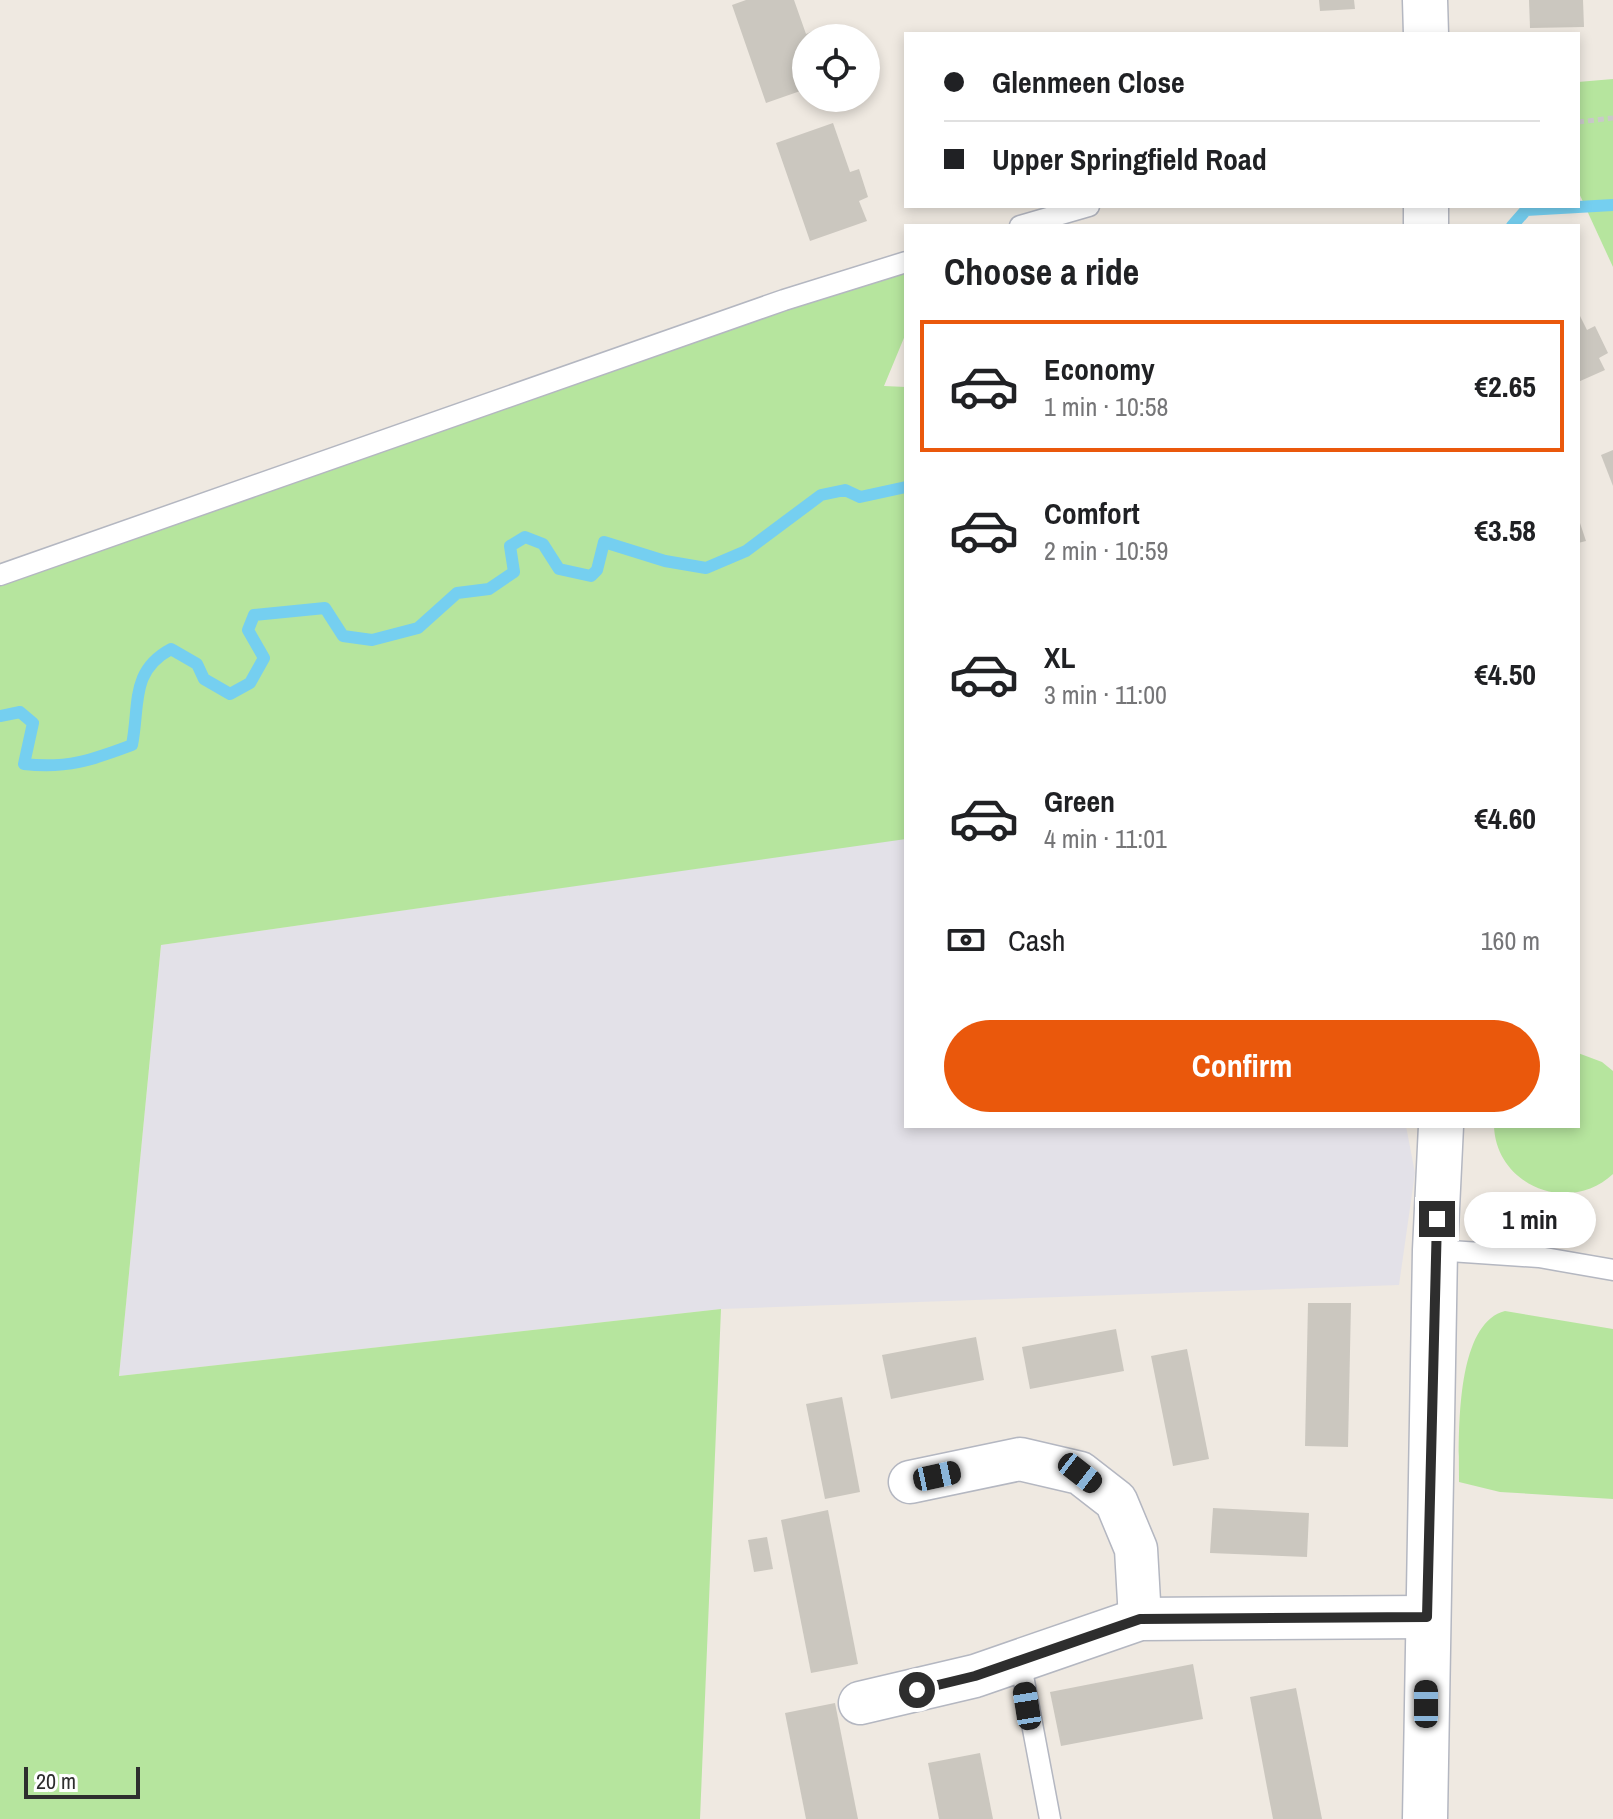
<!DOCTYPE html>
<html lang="en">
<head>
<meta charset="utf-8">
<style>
  body { margin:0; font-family:"Archivo Narrow",sans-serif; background:#f2f2f2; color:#202124; height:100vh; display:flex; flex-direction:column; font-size:30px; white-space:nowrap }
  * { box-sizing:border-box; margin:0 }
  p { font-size:26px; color:#757577 }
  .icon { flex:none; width:44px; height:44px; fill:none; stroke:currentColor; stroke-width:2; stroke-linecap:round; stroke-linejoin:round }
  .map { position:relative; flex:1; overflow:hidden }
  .sheet { position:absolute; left:904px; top:224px; width:676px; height:904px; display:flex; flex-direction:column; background:#fff; border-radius:0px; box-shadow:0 4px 12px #0003 }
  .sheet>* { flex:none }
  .top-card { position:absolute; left:904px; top:32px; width:676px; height:176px; border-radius:0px; box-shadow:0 4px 12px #0003; display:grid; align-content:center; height:176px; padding:0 40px; background:#fff }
  .fabs { position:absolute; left:792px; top:24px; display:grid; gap:16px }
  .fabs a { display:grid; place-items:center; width:88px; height:88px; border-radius:50%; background:#fff; box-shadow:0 4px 12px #0003; font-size:40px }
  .scale { position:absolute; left:24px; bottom:20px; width:116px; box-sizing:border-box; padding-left:8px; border:4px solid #2e2e2e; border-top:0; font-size:22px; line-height:28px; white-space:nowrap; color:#2e2e2e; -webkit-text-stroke:6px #fff; paint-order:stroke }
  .end { position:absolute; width:36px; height:36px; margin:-18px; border:10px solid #2e2e2e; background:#fff; box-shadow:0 0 0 4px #fff }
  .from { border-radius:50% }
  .bubble { position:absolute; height:56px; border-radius:28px; background:#fff; box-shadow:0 4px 12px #0003; font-size:26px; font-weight:800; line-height:56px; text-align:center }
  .car { position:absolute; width:24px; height:48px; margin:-24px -12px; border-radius:10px; box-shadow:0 0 6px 2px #0007; background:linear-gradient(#222 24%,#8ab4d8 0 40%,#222 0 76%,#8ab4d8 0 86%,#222 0) }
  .top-card b { display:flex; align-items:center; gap:28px; height:76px; font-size:30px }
  .top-card b+b { border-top:2px solid #e0e0e0 }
  .top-card i { width:20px; height:20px; background:#202124 }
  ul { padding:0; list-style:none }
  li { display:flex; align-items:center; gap:24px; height:132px; margin:0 16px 12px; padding:0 24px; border:4px solid transparent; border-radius:0px }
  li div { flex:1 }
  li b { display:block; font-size:30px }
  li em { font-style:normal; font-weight:800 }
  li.on { border-color:#ea580c }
  li>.icon { width:72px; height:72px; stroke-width:1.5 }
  h2 { padding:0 40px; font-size:36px; line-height:96px }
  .pay { display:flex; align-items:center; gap:20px; height:88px; padding:0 40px; font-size:30px }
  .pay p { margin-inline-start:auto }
  .primary-button { display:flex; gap:16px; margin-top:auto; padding:16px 40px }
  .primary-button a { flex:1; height:92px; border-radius:48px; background:#ea580c; color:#fff; font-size:32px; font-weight:800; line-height:92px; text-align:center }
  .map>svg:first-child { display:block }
</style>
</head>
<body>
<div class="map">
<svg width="1613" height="1819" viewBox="0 0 1613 1819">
  <rect width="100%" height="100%" fill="#efe9e1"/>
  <!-- industrial -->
  <polygon fill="#e3e1e8" points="906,838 906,1126 1406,1126 1415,1173 1399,1285 721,1309 119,1376 161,945"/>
  <!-- green -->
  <g fill="#b6e59e">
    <polygon points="1613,79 1613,267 1578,191 1578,82"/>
    <polygon points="906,263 906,333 884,386 906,387 906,839 161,945 119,1376 721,1309 700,1819 0,1819 0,575"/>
    <path d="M1578 1053 1602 1062 1613 1071V1174C1570 1215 1496 1186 1494 1126H1578Z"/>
    <path d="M1505 1311 1613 1329V1499L1500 1492 1459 1482C1459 1440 1454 1324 1505 1311Z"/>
  </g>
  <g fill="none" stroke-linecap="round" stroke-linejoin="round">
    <!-- stream -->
    <g stroke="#75cff0" stroke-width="12">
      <polyline points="1512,226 1526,210 1613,205"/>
      <path d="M0 716 20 712 33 723 24 764C67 769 92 760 132 745 140 704 130 671 171 649L197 664 204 679 230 694 250 683 264 658 248 630 254 615 325 608 343 636 372 640 418 628 457 593 489 589 514 572 510 546 525 537 543 544 559 569 591 576 597 570 604 542 665 561 706 568 746 551 821 495 845 490 860 497 906 487"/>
    </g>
  </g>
  <!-- building -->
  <g fill="#cbc7bf">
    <polygon points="746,0 794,0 806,34 815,30 817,38 806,38 806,89 766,103 732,5"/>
    <polygon points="1319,0 1354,0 1355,9 1320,11"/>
    <polygon points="1529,0 1583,0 1584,27 1530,28"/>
    <polygon points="833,123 850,172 859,169 868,197 859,201 867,221 810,241 776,143"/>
    <polygon points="1578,312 1587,330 1595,326 1608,353 1599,358 1605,370 1578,382"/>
    <polygon points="1613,450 1613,486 1601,455"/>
    <polygon points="1578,517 1586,541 1578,543"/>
    <polygon points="1308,1303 1351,1303 1348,1447 1305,1446"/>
    <polygon points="1116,1329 1124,1371 1030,1389 1022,1347"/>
    <polygon points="976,1337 984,1380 891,1399 882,1355"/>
    <polygon points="1187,1349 1209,1459 1173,1466 1151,1356"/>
    <polygon points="842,1397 860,1492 825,1499 806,1404"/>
    <polygon points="1213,1508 1309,1513 1307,1557 1210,1553"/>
    <polygon points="828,1510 858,1664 811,1673 781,1520"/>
    <polygon points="767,1537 773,1569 754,1572 748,1540"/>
    <polygon points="1193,1664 1203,1719 1061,1746 1050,1692"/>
    <polygon points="1296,1688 1322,1819 1273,1819 1250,1697"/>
    <polygon points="835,1703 858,1819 806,1819 785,1713"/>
    <polygon points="980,1753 993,1819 939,1819 928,1763"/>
  </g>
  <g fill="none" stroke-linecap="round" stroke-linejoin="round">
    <defs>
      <g id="lane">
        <polyline points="1020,226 1089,206"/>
        <polyline points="0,575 784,300 906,262"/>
        <polyline points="1435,1250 1539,1257 1613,1270"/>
        <polyline points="1020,1660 1050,1819"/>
      </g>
      <g id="street">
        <polyline points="910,1482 1020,1459 1080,1473 1116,1501 1136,1549 1140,1619"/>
        <polyline points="860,1703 975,1676 1140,1619 1427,1617"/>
      </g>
      <g id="secondary">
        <polyline points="1425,0 1426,34"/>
        <polyline points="1426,206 1426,226"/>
        <polyline points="1425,1819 1435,1250 1441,1126"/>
      </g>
    </defs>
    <!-- lane casing -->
    <use href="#lane" stroke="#b4b7c1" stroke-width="23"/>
    <!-- street casing -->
    <use href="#street" stroke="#b4b7c1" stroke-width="45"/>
    <!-- secondary casing -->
    <use href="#secondary" stroke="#b4b7c1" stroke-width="47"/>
    <!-- path -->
    <polyline stroke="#c9c9c9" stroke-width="5" stroke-dasharray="6 4" stroke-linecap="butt" points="1578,122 1613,118"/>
    <!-- lane -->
    <use href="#lane" stroke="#fff" stroke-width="20"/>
    <!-- street -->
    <use href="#street" stroke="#fff" stroke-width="42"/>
    <!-- secondary -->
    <use href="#secondary" stroke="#fff" stroke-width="44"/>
  </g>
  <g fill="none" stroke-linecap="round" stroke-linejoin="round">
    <!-- route -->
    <polyline stroke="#2e2e2e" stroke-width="10" points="917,1690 975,1676 1140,1619 1427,1617 1437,1219"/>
  </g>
</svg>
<div class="fabs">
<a><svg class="icon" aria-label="locate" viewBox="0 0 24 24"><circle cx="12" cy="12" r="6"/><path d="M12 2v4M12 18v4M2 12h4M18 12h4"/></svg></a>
</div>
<div class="scale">20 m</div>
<i class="end from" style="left:917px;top:1690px"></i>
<i class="end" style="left:1437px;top:1219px"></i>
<div class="bubble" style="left:1464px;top:1192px;width:132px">1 min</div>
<i class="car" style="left:1080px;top:1473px;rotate:128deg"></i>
<i class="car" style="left:937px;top:1476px;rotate:78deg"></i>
<i class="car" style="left:1426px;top:1704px;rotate:0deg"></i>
<i class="car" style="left:1027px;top:1706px;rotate:351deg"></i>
<div class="top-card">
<b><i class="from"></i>Glenmeen Close</b>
<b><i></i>Upper Springfield Road</b>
</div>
<section class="sheet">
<h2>Choose a ride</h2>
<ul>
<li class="on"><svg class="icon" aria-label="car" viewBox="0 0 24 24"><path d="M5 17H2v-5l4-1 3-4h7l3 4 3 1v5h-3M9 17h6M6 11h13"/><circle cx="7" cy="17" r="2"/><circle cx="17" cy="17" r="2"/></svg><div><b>Economy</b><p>1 min · 10:58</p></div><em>€2.65</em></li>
<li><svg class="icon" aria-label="car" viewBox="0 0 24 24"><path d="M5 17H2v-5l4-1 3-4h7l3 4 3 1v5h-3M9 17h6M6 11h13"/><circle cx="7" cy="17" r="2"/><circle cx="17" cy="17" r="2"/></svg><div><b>Comfort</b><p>2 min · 10:59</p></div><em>€3.58</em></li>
<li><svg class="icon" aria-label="car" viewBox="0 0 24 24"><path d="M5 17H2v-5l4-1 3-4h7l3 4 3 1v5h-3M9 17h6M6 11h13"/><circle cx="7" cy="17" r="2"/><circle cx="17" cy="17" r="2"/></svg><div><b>XL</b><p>3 min · 11:00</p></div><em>€4.50</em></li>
<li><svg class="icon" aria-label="car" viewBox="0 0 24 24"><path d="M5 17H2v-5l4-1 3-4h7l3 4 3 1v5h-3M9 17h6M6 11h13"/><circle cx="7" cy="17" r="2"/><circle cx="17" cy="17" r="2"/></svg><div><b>Green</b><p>4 min · 11:01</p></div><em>€4.60</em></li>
</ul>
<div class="pay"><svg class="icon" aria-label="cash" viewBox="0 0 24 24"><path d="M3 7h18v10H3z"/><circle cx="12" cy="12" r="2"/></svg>Cash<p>160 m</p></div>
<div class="primary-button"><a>Confirm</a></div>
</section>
</div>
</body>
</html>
